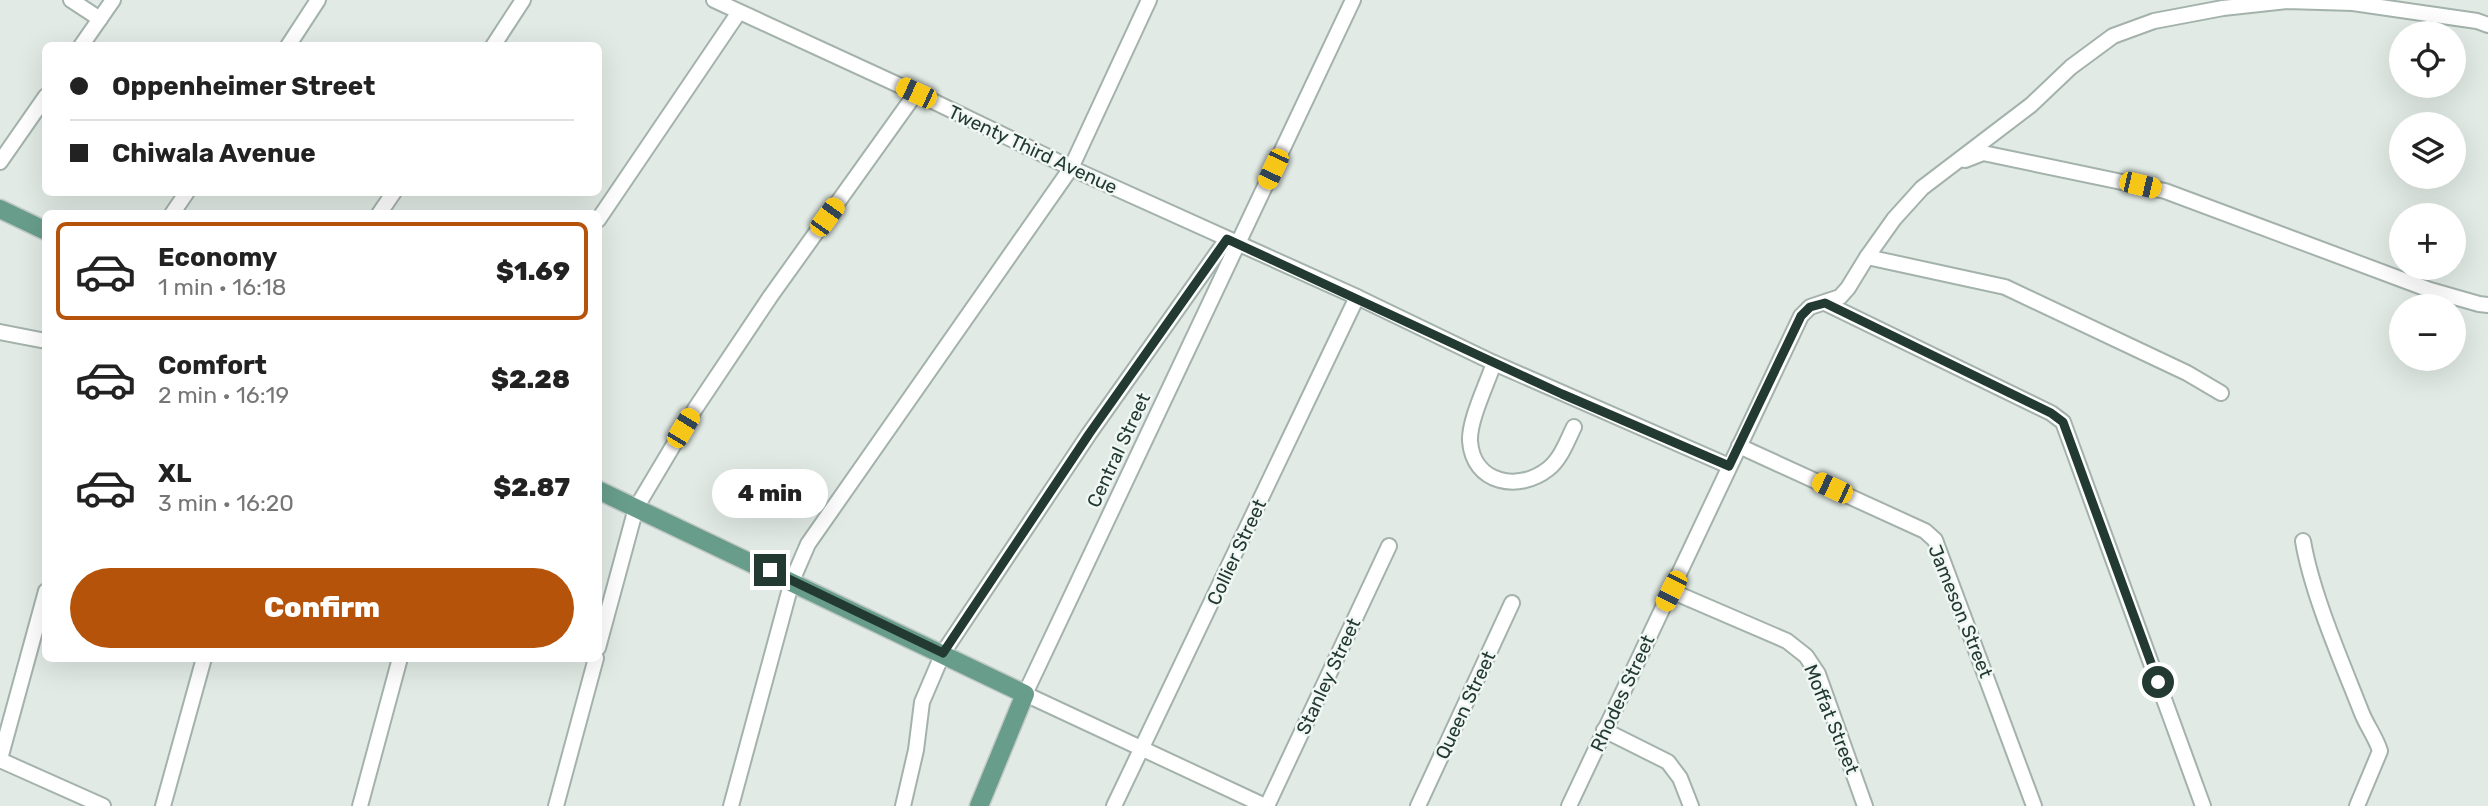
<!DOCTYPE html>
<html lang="en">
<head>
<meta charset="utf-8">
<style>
  body { margin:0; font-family:Rubik,sans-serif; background:#f6f6f6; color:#222; height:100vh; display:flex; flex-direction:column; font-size:26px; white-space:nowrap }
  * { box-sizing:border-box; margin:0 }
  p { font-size:23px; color:#767676 }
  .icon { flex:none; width:38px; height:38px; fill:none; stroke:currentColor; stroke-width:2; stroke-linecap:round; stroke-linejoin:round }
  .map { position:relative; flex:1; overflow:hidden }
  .panel { position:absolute; left:42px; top:210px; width:560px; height:452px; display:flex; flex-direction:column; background:#fff; border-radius:10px; box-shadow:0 7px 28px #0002 }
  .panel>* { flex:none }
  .guide { position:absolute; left:42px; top:42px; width:560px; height:154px; border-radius:10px; box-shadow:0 7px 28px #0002; display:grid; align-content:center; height:154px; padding:0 28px; background:#fff }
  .controls { position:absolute; left:2389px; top:21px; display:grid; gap:14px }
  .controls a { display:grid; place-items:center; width:77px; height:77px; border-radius:50%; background:#fff; box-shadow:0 7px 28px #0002; font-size:35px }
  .end { position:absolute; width:32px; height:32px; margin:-16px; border:9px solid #223a32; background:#fff; box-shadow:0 0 0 4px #fff }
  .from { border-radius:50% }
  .bubble { position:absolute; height:49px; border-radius:24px; background:#fff; box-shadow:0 7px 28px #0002; font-size:23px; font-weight:800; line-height:49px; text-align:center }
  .car { position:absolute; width:21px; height:42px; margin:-21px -10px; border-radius:9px; box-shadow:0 0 5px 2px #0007; background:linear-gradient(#f5c518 24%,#345 0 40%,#f5c518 0 76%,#345 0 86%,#f5c518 0) }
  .guide b { display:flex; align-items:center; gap:24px; height:66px; font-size:26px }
  .guide b+b { border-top:2px solid #e0e0e0 }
  .guide i { width:18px; height:18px; background:#222 }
  ul { padding:12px 0 0; list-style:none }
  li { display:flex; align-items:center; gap:21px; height:98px; margin:0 14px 10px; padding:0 14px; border:4px solid transparent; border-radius:10px }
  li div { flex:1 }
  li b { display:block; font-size:26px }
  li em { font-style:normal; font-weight:800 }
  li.current { border-color:#b45309 }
  li>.icon { width:63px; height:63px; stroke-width:1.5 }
  .primary-button { display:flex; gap:14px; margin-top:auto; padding:14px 28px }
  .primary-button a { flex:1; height:80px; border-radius:42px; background:#b45309; color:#fff; font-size:28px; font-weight:800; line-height:80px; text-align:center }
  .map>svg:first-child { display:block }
</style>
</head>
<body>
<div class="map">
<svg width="2488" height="806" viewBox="0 0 2488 806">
  <rect width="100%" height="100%" fill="#e1eae5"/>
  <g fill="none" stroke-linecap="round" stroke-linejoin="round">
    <defs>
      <g id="minor">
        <polyline points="71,0 100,19"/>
        <polyline points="714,0 916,93 1071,168 1357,297 1494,363 1729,466"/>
        <polyline points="81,46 113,0"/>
        <polyline points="288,46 318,0"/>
        <polyline points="493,46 523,0"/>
        <polyline points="1965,160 1983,153 2165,191 2430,290 2479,304 2488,305"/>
        <polyline points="0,162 46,96"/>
        <polyline points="172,214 187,192"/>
        <polyline points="379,214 394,192"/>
        <polyline points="598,220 739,12"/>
        <polyline points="1867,257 2005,287 2187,373 2221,393"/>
        <polyline points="1825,303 2051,413 2063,422 2203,806"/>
        <polyline points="0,332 46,341"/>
        <path d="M1494 363C1487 384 1469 420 1470 441 1473 484 1519 492 1548 469 1561 459 1567 441 1574 427"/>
        <polyline points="1739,446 1925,531 1935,540 2034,806"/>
        <path d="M2303 541C2312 594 2341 660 2361 711 2366 725 2376 737 2380 751L2357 806"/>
        <polyline points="1671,591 1787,641 1806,656 1818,674 1865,806"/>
        <polyline points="598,648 636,508 695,409 770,297 916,93"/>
        <polyline points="1604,730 1668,762 1680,778 1691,806"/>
        <polyline points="0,759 46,591"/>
        <polyline points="0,760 103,806"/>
        <polyline points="163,806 204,658"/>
        <polyline points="360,806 400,658"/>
        <polyline points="556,806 596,658"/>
        <polyline points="731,806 792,581 808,544 1071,168 1149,0"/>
        <polyline points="903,806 916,750 922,702 943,653 1089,434 1227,239"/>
        <polyline points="1114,806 1357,297"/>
        <polyline points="1265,806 1025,694 1353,0"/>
        <polyline points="1267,806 1389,546"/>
        <polyline points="1418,806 1512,603"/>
        <polyline points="1569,806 1801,316 1810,307 1840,297 1848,288 1867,257 1894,219 1922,188 2031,105 2071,67 2113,36 2154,21 2223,8 2287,1 2353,3 2477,21 2488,25"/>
      </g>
      <g id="major">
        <polyline points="0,209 46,231"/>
        <polyline points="598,490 1025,694 979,806"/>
      </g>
    </defs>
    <!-- minor casing -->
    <use href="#minor" stroke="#a4b2ac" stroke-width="18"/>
    <!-- major casing -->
    <use href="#major" stroke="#c1c8c6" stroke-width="21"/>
    <!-- minor -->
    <use href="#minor" stroke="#fff" stroke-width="14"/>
    <!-- major -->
    <use href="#major" stroke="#689d8b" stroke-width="18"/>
  </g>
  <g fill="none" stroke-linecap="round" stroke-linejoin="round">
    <!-- route -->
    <polyline stroke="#223a32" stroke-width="9" points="770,570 943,653 1089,434 1227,239 1562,394 1729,466 1801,316 1810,307 1825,303 2051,413 2063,422 2158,682"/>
  </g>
  <g text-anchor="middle" stroke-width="5" stroke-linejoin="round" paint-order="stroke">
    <!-- street labels -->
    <g font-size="19" fill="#223a32" stroke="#f1f7f4">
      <text transform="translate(1033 149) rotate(25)" y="7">Twenty Third Avenue</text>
      <text transform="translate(1118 450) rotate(-65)" y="7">Central Street</text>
      <text transform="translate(1236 552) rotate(-65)" y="7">Collier Street</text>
      <text transform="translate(1961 611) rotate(68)" y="7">Jameson Street</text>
      <text transform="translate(1328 676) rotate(-65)" y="7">Stanley Street</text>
      <text transform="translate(1622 693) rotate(-65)" y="7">Rhodes Street</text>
      <text transform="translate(1465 705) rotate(-65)" y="7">Queen Street</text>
      <text transform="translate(1832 719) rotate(68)" y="7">Moffat Street</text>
    </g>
  </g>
</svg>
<div class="controls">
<a><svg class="icon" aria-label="locate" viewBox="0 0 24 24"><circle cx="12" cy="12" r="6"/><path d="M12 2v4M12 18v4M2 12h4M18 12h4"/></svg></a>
<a><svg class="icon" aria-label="layers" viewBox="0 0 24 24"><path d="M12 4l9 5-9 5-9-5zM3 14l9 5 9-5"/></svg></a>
<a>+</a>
<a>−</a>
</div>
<i class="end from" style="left:2158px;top:682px"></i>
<i class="end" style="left:770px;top:570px"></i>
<div class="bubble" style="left:712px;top:469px;width:116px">4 min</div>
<i class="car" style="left:916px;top:93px;rotate:295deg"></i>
<i class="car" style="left:1273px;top:169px;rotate:205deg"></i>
<i class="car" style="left:2140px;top:185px;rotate:103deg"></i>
<i class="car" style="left:827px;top:217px;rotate:36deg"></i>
<i class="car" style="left:683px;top:428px;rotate:31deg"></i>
<i class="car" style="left:1832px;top:488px;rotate:295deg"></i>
<i class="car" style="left:1671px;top:591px;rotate:207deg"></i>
<div class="guide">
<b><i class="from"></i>Oppenheimer Street</b>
<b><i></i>Chiwala Avenue</b>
</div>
<section class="panel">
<ul>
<li class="current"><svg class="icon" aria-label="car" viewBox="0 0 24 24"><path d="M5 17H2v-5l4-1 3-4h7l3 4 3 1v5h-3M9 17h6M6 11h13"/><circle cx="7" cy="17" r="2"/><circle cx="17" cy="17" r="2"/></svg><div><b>Economy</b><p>1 min · 16:18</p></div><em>$1.69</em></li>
<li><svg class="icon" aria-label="car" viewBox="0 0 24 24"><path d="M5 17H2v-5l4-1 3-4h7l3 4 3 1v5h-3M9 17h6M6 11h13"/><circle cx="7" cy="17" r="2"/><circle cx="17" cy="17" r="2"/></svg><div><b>Comfort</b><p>2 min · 16:19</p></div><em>$2.28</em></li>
<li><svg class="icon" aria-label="car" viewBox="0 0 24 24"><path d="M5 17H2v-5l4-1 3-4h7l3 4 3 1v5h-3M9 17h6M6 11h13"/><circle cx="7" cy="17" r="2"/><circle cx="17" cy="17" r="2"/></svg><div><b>XL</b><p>3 min · 16:20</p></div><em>$2.87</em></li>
</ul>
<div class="primary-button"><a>Confirm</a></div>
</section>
</div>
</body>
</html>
